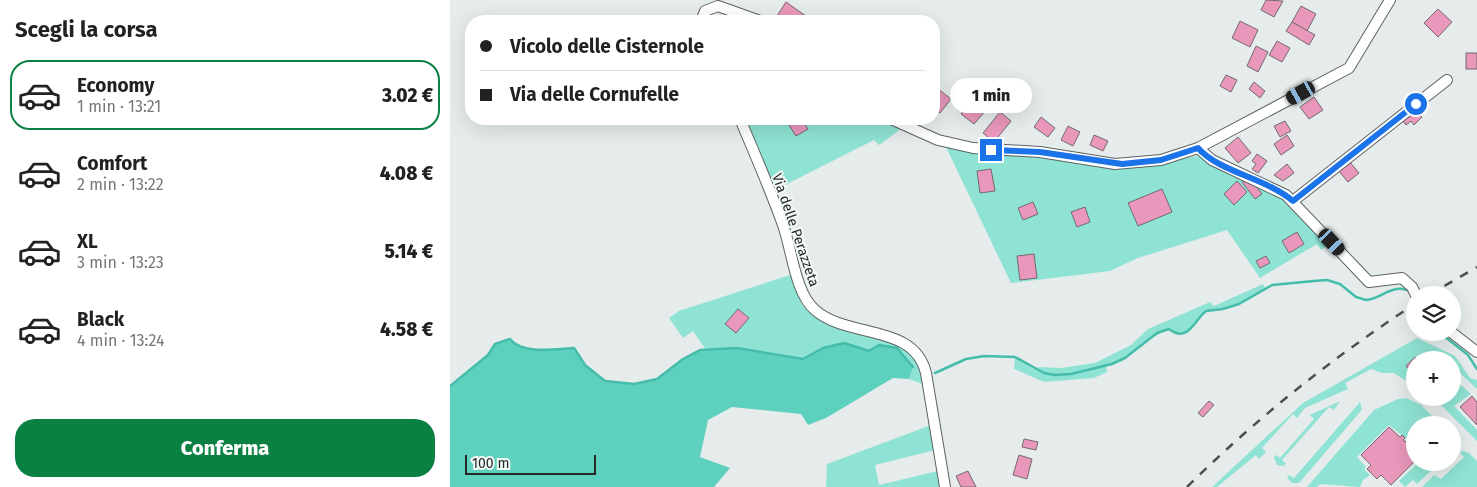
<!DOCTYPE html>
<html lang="it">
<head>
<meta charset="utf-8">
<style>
  body { margin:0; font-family:"Fira Sans",sans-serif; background:#f2f2f2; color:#222; height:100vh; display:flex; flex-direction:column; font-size:19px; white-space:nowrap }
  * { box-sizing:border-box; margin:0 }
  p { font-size:16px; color:#767676 }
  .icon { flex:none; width:28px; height:28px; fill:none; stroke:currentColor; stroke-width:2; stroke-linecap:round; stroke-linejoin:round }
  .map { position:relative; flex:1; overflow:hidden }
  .panel { display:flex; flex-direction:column; background:#fff; width:450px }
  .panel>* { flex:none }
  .top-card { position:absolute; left:15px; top:15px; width:475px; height:110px; border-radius:20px; box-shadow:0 5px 20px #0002; display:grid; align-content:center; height:110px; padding:0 15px; background:#fff }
  .buttons { position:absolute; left:956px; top:286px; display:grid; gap:10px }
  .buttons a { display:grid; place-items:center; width:55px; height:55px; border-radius:50%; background:#fff; box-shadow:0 5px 20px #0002; font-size:25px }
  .scale { position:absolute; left:15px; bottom:12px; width:131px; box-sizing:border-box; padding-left:5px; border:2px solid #252827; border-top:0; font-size:14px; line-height:18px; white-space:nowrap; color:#252827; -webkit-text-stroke:4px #f2faf8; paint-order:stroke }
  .end { position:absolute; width:22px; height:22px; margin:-11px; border:6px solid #1a73e8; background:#fff; box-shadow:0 0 0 2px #fff }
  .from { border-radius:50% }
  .bubble { position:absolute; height:35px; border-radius:18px; background:#fff; box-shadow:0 5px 20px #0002; font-size:16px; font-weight:800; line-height:35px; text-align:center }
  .car { position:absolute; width:15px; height:30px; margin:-15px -8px; border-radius:6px; box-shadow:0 0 4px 1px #0007; background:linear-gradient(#222 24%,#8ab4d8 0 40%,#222 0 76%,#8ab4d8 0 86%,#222 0) }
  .top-card b { display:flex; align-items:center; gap:18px; height:48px; font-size:19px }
  .top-card b+b { border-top:1px solid #e0e0e0 }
  .top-card i { width:12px; height:12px; background:#222 }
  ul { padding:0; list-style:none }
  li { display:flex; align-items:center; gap:15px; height:70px; margin:0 10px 8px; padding:0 5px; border:2px solid transparent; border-radius:20px }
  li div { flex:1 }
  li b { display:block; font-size:19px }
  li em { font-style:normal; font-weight:800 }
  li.active { border-color:#0b8043 }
  li>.icon { width:45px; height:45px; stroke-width:1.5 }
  h2 { padding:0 15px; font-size:22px; line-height:60px }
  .button { display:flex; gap:10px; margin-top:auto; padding:10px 15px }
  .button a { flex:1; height:58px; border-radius:20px; background:#0b8043; color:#fff; font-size:20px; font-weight:800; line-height:58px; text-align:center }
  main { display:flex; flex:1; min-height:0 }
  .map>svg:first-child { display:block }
</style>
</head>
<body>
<main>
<section class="panel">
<h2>Scegli la corsa</h2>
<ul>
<li class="active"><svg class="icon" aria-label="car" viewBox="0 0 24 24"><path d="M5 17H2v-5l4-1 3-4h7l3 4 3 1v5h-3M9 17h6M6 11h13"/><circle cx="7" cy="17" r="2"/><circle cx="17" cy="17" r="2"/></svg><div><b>Economy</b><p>1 min · 13:21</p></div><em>3.02 €</em></li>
<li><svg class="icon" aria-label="car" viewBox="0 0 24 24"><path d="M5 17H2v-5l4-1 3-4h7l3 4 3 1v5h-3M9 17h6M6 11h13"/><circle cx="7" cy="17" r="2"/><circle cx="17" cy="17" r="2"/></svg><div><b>Comfort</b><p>2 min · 13:22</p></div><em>4.08 €</em></li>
<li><svg class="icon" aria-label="car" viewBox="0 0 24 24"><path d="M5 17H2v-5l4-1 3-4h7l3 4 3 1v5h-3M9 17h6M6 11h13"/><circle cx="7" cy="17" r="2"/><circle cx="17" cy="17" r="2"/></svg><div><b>XL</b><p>3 min · 13:23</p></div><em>5.14 €</em></li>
<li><svg class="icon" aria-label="car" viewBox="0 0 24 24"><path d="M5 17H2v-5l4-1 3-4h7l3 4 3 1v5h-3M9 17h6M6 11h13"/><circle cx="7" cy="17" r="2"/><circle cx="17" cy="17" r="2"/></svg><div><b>Black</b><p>4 min · 13:24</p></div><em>4.58 €</em></li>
</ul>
<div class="button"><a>Conferma</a></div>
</section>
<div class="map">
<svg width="1027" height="487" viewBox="0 0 1027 487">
  <rect width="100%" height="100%" fill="#e5eceb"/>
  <!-- green -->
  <g fill="#8fe3d4">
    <polygon points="295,119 433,119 451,129 429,145 424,140 325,190"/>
    <polygon points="495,145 509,150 534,153 587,154 668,169 748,156 762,160 830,192 880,244 871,250 867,244 810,278 777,230 688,258 660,271 561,283"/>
    <polygon points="343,274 351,303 355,308 395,331 441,338 471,363 475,385 459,379 463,366 429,346 419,351 394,343 373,348 353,359 287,348 256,350 243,331 233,338 219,318 229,311"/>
    <path d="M813 284 815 288 789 304 773 309 756 311 738 331 727 333 719 330C695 337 680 360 656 366L657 372 644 378 594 382 564 369 565 357 583 369 590 367 611 368 645 363 681 345 698 329 760 302 764 306Z"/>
    <polygon points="967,338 1005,356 1020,378 1027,380 1027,389 1011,374 1003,370 1002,360 990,360 986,352 982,354 984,360 965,360 965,381 956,381 944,373 932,373 921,369 895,383 898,389 855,408 847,418 843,414 812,448 816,452 809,459 806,455 767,487 762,487 853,403"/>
    <polygon points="1003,378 1021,394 1004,406 1027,430 1027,441 984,398 976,398 1002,398"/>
    <polygon points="956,398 971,405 991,425 965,425 964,445 939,425 907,457 916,467 914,469 920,475 913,480 910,487 870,484 867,487 857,487 924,410 948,399"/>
    <polygon points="890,401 884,410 879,407 832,460 836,464 833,466 827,465 824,457 826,455 830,458 864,419 860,415"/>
    <polygon points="910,402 912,409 910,412 849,483 842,483 837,477 839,475 844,478"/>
    <polygon points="481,425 485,450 425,465 429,485 488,471 491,487 376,487 377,464"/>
    <polygon points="1013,451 1019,453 1027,461 1027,487 972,487 984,475 991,479 1014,457 1010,453"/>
    <polygon points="968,463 985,463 987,465 967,484 963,480 955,487 949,481"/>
  </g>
  <!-- forest -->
  <path fill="#5ed0be" d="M60 339C73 355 105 348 124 348L135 365 155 381 184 384 207 379 233 359 250 350 287 348 353 359 373 348 394 343 419 351 429 345 447 348 463 367 459 379 443 378 376 418 358 425 351 414 282 407 258 420 250 457 280 468 264 487H0V386L38 355 45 344Z"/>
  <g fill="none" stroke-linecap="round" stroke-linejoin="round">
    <!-- stream -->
    <g stroke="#46bcaa" stroke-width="2.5">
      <polyline points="989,332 1018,355 1027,369"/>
      <path d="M485 373 516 359 534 356 565 357 594 373 605 375 621 374 662 364 675 358 707 333 719 329C738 344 745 319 756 311L773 309 789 304 822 285 864 281 877 280 890 284 906 297 916 300C931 299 943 283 959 291"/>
      <path d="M0 386 38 355 45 344 60 339C73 355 105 349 124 348L135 365 155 381 184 384 207 379 233 359 250 350 287 348 353 359 373 348 394 343 419 351 429 345 447 348 463 367"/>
    </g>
  </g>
  <!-- building -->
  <g fill="#e997ba" stroke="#716b6e">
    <polygon points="816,0 833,1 824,17 811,10"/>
    <polygon points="336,2 363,21 334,21 327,16"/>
    <polygon points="851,6 866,14 857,31 842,22"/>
    <polygon points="988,9 1002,22 988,37 974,23"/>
    <polygon points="790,21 808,30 800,47 782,38"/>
    <polygon points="842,22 865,35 859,45 836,31"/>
    <polygon points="827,41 840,48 832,62 819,55"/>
    <polygon points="806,46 818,52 808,72 797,66"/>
    <rect x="1016" y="53" width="11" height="16"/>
    <polygon points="776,75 787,80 781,92 770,86"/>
    <polygon points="804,82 815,91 810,98 799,89"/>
    <polygon points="487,88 501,99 490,113 484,109 484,92"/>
    <polygon points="864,97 873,110 859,119 850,107"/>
    <polygon points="523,98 537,109 524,124 511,114"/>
    <polygon points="965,109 972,117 964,125 961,121 956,125 952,120"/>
    <polygon points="550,112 561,121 544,142 533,133"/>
    <polygon points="591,117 605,128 598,137 584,127"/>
    <polygon points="335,119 351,119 358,129 346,136"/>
    <polygon points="835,121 841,131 830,137 824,126"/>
    <polygon points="618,126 630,132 623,146 611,140"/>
    <polygon points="644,135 658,141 653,151 640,145"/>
    <polygon points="837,135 844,146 831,155 824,144"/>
    <polygon points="788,137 801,153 788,163 775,148"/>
    <polygon points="807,154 817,161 808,173 802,169 806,164 802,161"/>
    <polygon points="899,161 909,173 898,182 888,170"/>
    <polygon points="837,164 844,173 833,181 824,175"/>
    <polygon points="541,169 545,191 530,193 527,171"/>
    <polygon points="799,177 812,194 805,199 792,182"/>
    <polygon points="787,181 797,192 784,205 774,194"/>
    <polygon points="712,189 722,212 688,226 678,203"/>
    <polygon points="583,202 588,214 573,220 568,208"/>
    <polygon points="635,207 640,222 627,227 621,212"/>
    <polygon points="847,232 854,244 839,253 832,241"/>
    <polygon points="584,254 587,278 570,280 567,256"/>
    <polygon points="816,256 820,263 810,268 806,261"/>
    <polygon points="288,309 299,318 286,333 275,324"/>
    <polygon points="965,357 967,360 965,360 965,366 960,370 956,366"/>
    <polygon points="1022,396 1027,402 1027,425 1010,407"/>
    <polygon points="759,401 764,405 753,417 748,413"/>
    <polygon points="939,427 950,437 952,435 955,438 953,440 961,445 960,447 965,453 965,461 941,485 931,475 927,479 917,469 921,465 911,455"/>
    <polygon points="574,439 588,442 586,450 572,447"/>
    <polygon points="569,455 582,459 577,479 563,475"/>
    <polygon points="518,471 526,487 511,487 506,476"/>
  </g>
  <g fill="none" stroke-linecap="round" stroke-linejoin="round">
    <defs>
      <g id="street">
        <polyline points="251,21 255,11 268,6 310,21"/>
        <path d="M290 119C305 154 320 189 333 225 342 250 345 293 365 310 398 339 464 323 476 373L495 487"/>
        <polyline points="441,119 488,140 523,148 590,152 665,164 711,160 748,148 899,68 940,0"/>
        <polyline points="748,148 762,160 836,195 919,282 952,278 962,287 966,295"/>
        <polyline points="843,201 997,80"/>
        <polyline points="1001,332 1027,352"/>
      </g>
    </defs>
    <!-- street casing -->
    <use href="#street" stroke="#5d6362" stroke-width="12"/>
    <!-- street -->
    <use href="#street" stroke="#fff" stroke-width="10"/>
    <!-- rail -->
    <g stroke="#4d504f" stroke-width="2.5" stroke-dasharray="9 9" stroke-linecap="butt">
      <polyline points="979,295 1027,267"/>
      <path d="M737 487C807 418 883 357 965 304"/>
    </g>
  </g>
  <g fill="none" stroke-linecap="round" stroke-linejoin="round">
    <!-- route -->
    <path stroke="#1a73e8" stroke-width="6" d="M541 150 590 152 672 164 711 160 748 148C769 172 816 178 843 201L966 104"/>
  </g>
  <g text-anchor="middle" stroke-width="4" stroke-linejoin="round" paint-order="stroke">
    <!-- street labels -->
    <g font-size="14" fill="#252827" stroke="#f2faf8">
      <text transform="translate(346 230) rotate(71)" y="5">Via delle Perazzeta</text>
    </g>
  </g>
</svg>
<div class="buttons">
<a><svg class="icon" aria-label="layers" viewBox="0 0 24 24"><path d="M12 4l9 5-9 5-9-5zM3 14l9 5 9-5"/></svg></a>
<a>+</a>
<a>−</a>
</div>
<div class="scale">100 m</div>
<i class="end from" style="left:966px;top:104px"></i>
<i class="end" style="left:541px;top:150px"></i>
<div class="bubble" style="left:500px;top:78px;width:82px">1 min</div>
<i class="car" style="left:851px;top:93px;rotate:241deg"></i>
<i class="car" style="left:882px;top:242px;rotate:137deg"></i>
<div class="top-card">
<b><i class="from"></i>Vicolo delle Cisternole</b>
<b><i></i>Via delle Cornufelle</b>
</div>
</div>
</main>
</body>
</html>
